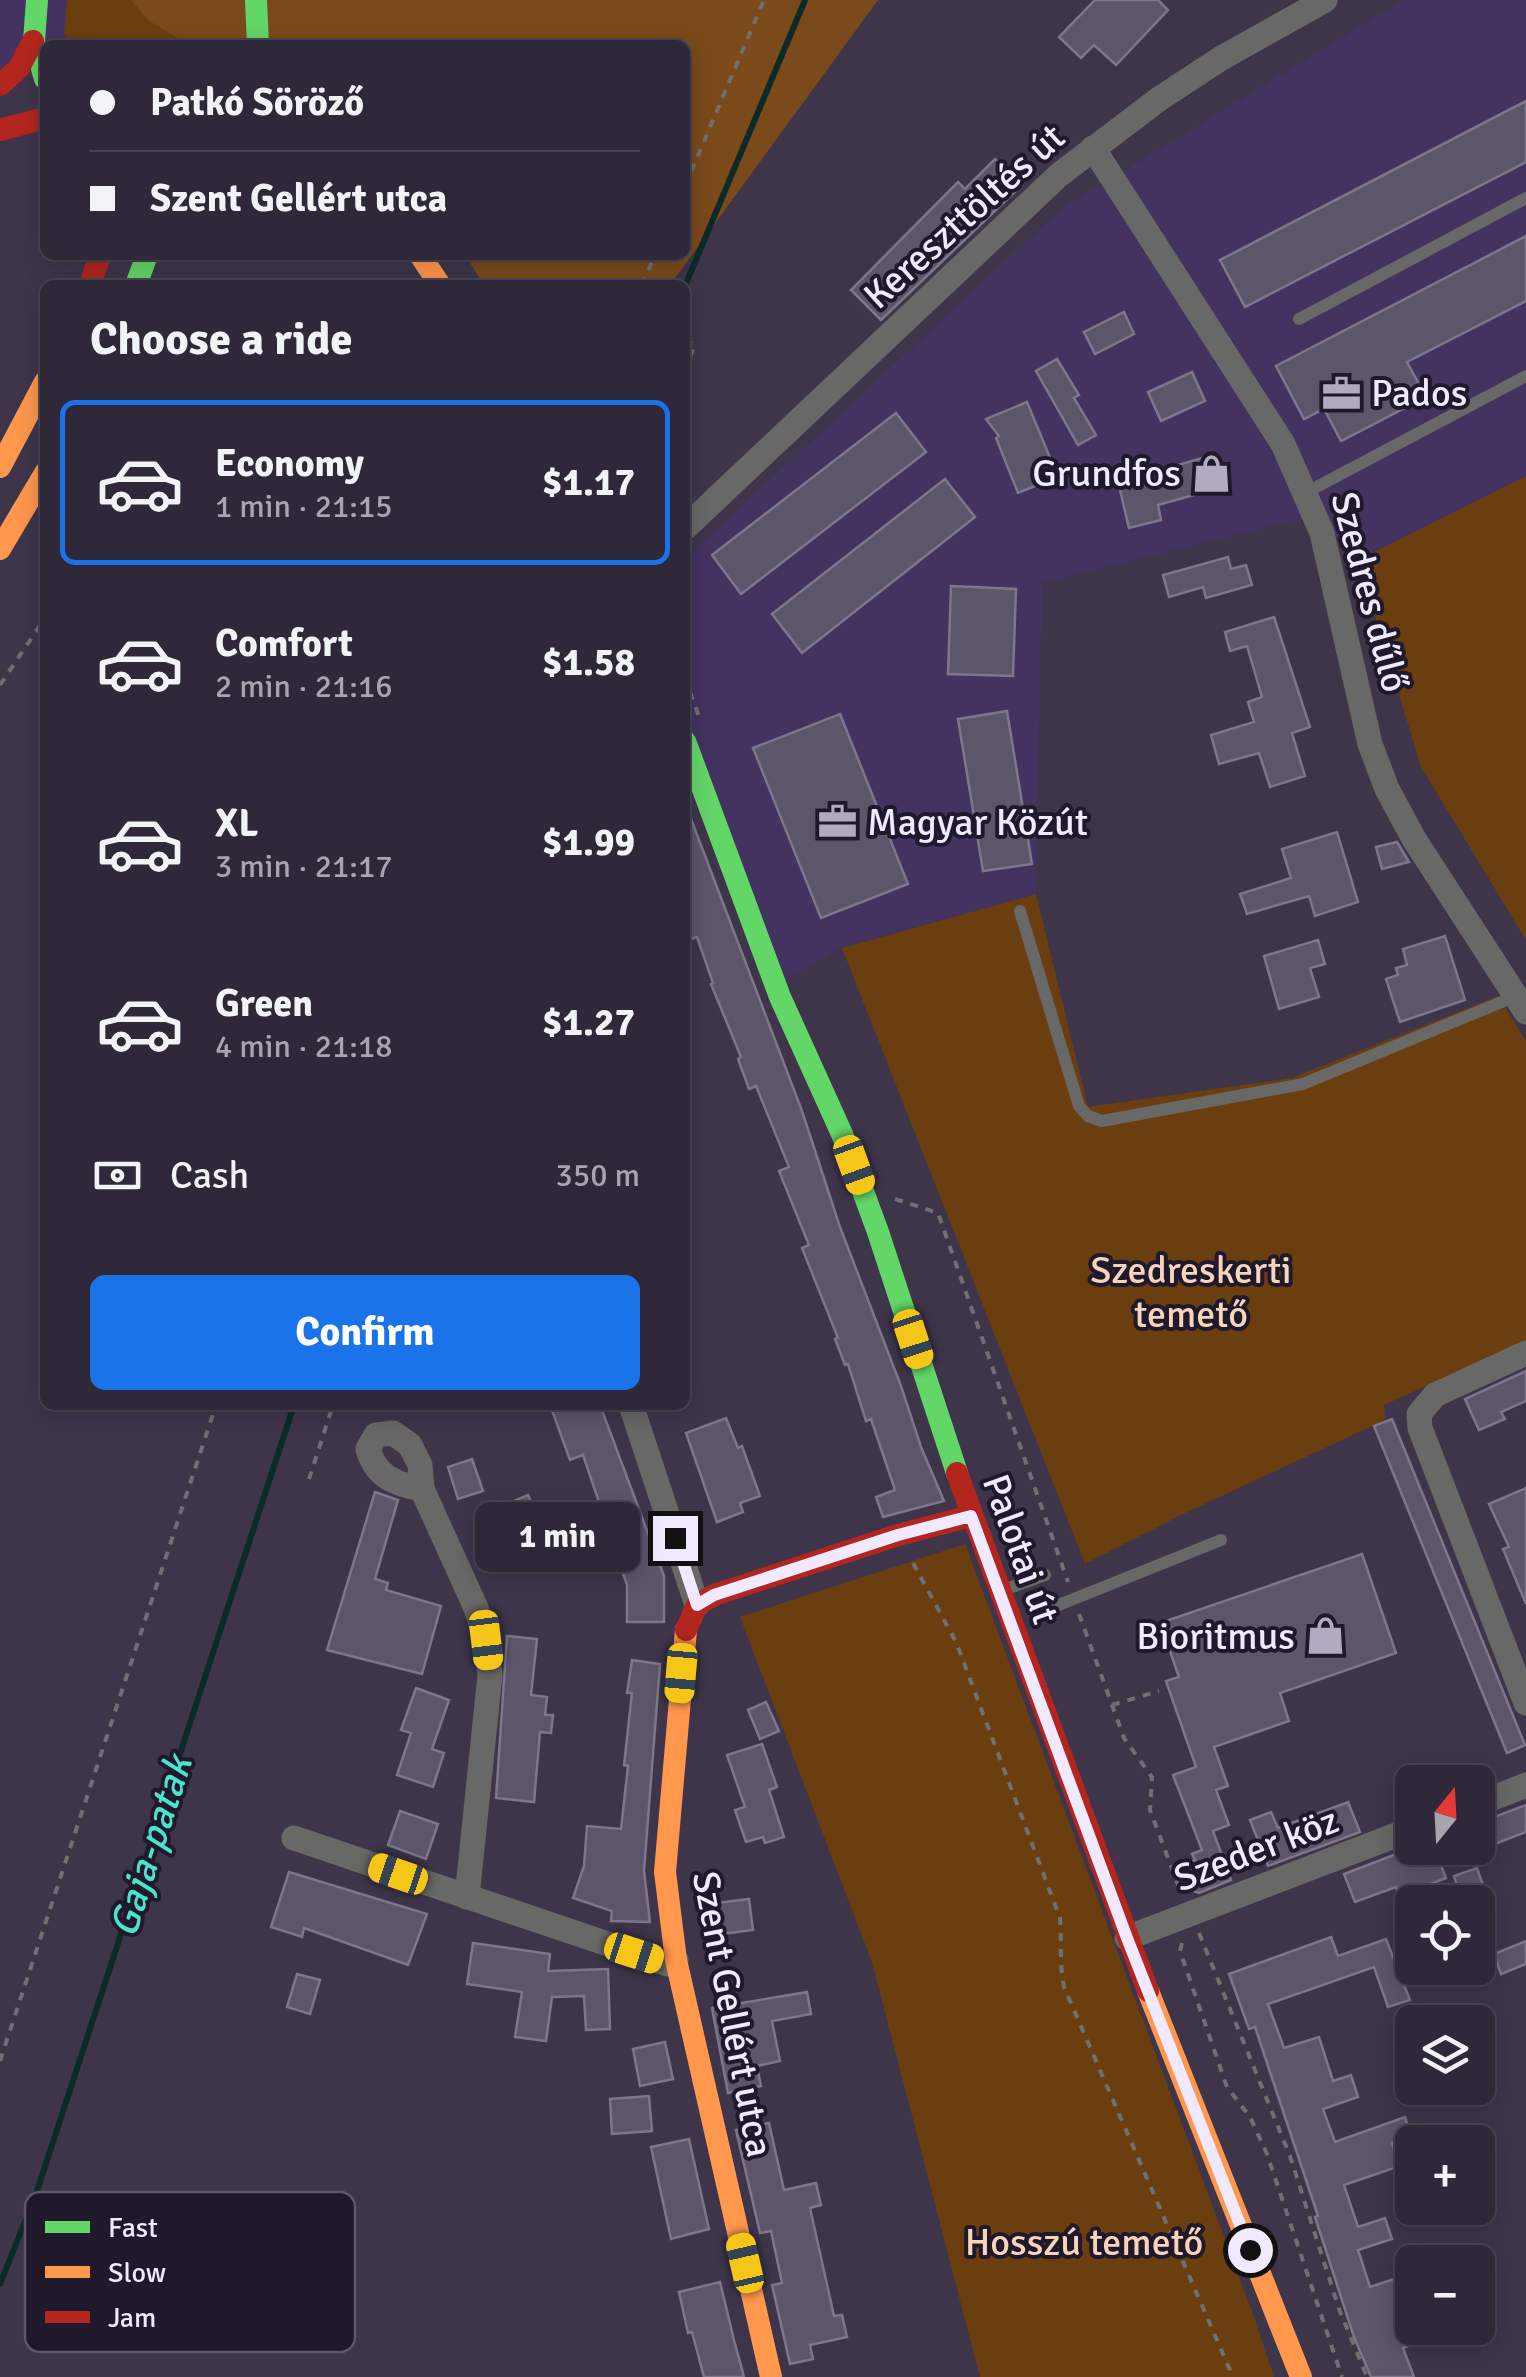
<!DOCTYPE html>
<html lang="en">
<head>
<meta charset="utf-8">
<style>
  body { margin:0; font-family:Signika,sans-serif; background:#363040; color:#f1f3f6; height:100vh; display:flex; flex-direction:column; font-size:38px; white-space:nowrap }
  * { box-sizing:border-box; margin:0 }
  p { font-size:32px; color:#a7a6ae }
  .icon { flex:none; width:55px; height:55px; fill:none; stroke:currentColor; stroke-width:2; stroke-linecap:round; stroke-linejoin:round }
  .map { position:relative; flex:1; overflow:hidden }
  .sheet { position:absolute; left:40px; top:280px; width:650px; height:1130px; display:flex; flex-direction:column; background:#2e2838; border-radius:15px; box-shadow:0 5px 25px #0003,0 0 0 2px #494453 }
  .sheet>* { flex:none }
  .hud { position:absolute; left:40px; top:40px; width:650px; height:220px; border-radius:15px; box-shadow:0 5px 25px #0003,0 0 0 2px #494453; display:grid; align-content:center; height:220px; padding:0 50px; background:#2e2838 }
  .needle { width:65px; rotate:18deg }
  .fabs { position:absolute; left:1395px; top:1765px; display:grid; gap:20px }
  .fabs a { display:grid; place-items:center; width:100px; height:100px; border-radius:15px; background:#2e2838; box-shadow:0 5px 25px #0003,0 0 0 2px #494453; font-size:50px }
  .end { position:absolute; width:45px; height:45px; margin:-22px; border:12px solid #f0e9ff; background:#111; box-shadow:0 0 0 5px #111 }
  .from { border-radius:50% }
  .bubble { position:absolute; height:70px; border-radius:15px; background:#2e2838; box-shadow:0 5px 25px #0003,0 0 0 2px #494453; font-size:32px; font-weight:800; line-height:70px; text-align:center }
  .car { position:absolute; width:30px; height:60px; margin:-30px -15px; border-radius:12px; box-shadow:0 0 8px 2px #0007; background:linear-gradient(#f5c518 24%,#345 0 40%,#f5c518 0 76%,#345 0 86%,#f5c518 0) }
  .hud b { display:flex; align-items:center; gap:35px; height:95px; font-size:38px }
  .hud b+b { border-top:2px solid #494453 }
  .hud i { width:25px; height:25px; background:#f1f3f6 }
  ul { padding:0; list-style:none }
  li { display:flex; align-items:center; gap:30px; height:165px; margin:0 20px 15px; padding:0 30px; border:5px solid transparent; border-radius:15px }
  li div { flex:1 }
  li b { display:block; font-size:38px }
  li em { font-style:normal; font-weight:800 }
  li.selected { border-color:#1a73e8 }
  li>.icon { width:90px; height:90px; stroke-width:1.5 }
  h2 { padding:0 50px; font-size:45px; line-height:120px }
  .pay { display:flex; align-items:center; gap:25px; height:110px; padding:0 50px; font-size:38px }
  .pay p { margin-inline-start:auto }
  .action { display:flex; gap:20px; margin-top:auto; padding:20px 50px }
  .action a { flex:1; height:115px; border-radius:15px; background:#1a73e8; color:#fff; font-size:40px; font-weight:800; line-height:115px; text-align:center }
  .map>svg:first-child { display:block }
</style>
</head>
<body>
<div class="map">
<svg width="1526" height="2377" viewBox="0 0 1526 2377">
  <rect width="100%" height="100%" fill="#3e354b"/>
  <!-- built -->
  <g fill="#443260">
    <polygon points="0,0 131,0 81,45 45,45 0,74"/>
    <polygon points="1403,0 1526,0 1526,476 1368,555 1300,519 1042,583 1036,894 842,947 767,991 685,773 685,559 1060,210"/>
  </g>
  <!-- green -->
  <g fill="#6b3e0f">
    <polygon points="67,0 238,0 237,45 67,45 64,32"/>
    <polygon points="1526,476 1526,940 1421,767 1368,593 1368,555"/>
    <polygon points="1036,894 1088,1107 1292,1078 1498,996 1526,1041 1526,1341 1384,1405 1385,1420 1183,1514 1085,1564 842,948"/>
    <polygon points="965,1544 1254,2317 1274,2377 980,2377 872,1962 740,1617"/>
  </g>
  <!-- forest -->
  <polygon fill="#7b4a1b" points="131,0 878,0 670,285 484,285 465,255 685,255 685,45 190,45 149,21"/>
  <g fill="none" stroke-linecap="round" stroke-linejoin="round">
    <!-- stream -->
    <g stroke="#0c2b28" stroke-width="6">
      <polyline points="685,286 805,0"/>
      <polyline points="0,2284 35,2197 294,1405"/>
    </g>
  </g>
  <!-- building -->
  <g fill="#5d5569" stroke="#7e768a" stroke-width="2.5">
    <polygon points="1095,0 1158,0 1168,10 1116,65 1094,45 1081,58 1059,37"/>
    <polygon points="1526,101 1526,162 1245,307 1220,260"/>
    <polygon points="995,159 1022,185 881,320 851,290 958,182 965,189"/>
    <polygon points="1526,236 1526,301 1407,362 1426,397 1341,441 1324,409 1304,419 1276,366"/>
    <polygon points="1124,312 1134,334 1095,354 1084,332"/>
    <polygon points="1057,359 1079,395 1074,398 1096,435 1078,445 1036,371"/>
    <polygon points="1192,372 1205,401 1161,421 1148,392"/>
    <polygon points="1027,402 1058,477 1018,493 996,438 999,436 986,419"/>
    <polygon points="896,413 926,452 741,594 712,555"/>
    <polygon points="1216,454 1226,486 1158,505 1161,520 1129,528 1119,486 1159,476 1157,471"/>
    <polygon points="945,479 975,517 802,653 772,614"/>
    <polygon points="1228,557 1231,569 1246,565 1252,585 1206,598 1203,587 1169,597 1163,575"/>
    <polygon points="951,586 1016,589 1013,676 948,674"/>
    <polygon points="1274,617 1310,727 1292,733 1305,776 1270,787 1259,753 1219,764 1211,735 1254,722 1248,702 1262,697 1247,646 1230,651 1225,632"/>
    <polygon points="1007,711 1032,864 983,871 958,719"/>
    <polygon points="840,714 908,884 821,918 753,748"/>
    <polygon points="685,803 802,1111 840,1227 901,1386 921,1447 944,1501 883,1517 876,1497 895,1490 871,1419 866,1421 848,1364 845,1365 835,1339 838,1338 802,1248 809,1245 779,1171 789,1167 756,1086 749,1089 738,1059 741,1057 711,984 713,983 697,937 691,939 685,924"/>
    <polygon points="1337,832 1358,902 1315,916 1309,896 1247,914 1240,894 1291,878 1282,849"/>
    <polygon points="1397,842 1409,862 1382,869 1376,847"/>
    <polygon points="1445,936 1465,1000 1400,1022 1386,979 1398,975 1396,968 1407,965 1403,949"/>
    <polygon points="1318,940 1325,964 1310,968 1319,997 1279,1009 1264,956"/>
    <polygon points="1526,1371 1526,1401 1501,1412 1505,1419 1479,1430 1465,1399"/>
    <polygon points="550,1405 600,1405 664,1576 664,1622 627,1622 627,1585 583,1455 570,1460"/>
    <polygon points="726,1418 738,1448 742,1446 760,1496 740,1503 743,1512 717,1522 686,1433"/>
    <polygon points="1392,1419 1525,1745 1507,1753 1374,1426"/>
    <polygon points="472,1459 483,1491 458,1499 448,1467"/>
    <polygon points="1526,1488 1526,1604 1503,1549 1509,1547 1489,1504"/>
    <polygon points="375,1492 398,1500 375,1579 388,1583 386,1590 441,1606 422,1674 327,1650"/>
    <polygon points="528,1495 537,1515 526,1520 532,1535 492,1552 477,1516"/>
    <polygon points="1362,1554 1396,1653 1280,1693 1289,1721 1214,1747 1228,1786 1216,1790 1229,1825 1213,1831 1231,1880 1199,1893 1191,1890 1182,1864 1195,1860 1192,1854 1202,1850 1173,1775 1196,1767 1166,1681 1179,1677 1160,1623"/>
    <polygon points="507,1636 537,1639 531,1695 547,1697 545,1715 553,1715 551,1733 540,1732 534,1802 496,1798"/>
    <polygon points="632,1660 660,1664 644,1871 650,1922 611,1921 612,1911 573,1898 584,1866 587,1826 621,1829 628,1766 624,1765 632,1693 627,1693"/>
    <polygon points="416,1688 449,1700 432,1749 444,1753 433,1787 397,1775 411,1733 401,1730"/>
    <polygon points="766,1702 779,1731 760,1739 748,1710"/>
    <polygon points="762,1744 777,1787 769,1790 784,1837 765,1843 763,1837 746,1842 735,1810 745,1807 727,1755"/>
    <polygon points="1348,1802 1360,1832 1268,1866 1250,1820 1271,1812 1278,1828"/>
    <polygon points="1526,1805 1526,1832 1495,1844 1486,1820"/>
    <polygon points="400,1811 438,1824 426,1859 388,1845"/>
    <polygon points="1412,1848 1434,1848 1446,1878 1400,1896 1396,1887 1355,1902 1344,1874"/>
    <polygon points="1477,1868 1484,1888 1461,1897 1454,1876"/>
    <polygon points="289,1872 427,1914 408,1965 304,1928 302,1937 271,1927"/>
    <polygon points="749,1899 753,1930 705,1936 701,1905"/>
    <polygon points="1331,1937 1338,1956 1386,1939 1410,2000 1388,2007 1374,1967 1268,2004 1284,2048 1319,2037 1333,2081 1351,2075 1358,2097 1323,2109 1335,2142 1405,2117 1411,2136 1392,2143 1400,2166 1344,2185 1358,2227 1385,2218 1392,2239 1358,2250 1370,2287 1412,2273 1412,2328 1451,2328 1403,2348 1414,2377 1371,2377 1354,2337 1315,2217 1318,2216 1255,2027 1249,2029 1229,1974"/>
    <polygon points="1526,1941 1526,1964 1501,1974 1494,1954"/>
    <polygon points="473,1943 550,1954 548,1971 608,1969 610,2029 586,2030 584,1996 552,1997 546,2041 515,2037 522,1992 467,1984"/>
    <polygon points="297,1974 320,1980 310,2014 287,2007"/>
    <polygon points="807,1992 811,2014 772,2021 780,2061 757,2066 761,2086 728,2093 712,2008"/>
    <polygon points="665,2042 673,2079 640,2086 633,2049"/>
    <polygon points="649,2096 652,2131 612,2134 610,2099"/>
    <polygon points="769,2123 784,2190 816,2183 821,2205 810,2208 834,2316 842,2315 847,2337 810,2345 813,2359 790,2364 772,2285 782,2283 771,2231 760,2233 736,2130"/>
    <polygon points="689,2139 709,2229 671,2239 651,2147"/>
    <polygon points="720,2282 734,2340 744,2377 704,2377 692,2332 688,2333 679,2292"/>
  </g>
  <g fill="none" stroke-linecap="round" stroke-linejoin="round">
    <!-- path -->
    <g stroke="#706f72" stroke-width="4" stroke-dasharray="8 8" stroke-linecap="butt">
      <polyline points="685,186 764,0"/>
      <polyline points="642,285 655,255"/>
      <polyline points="685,340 695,345 685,369"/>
      <polyline points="685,677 699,717"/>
      <polyline points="0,685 45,618"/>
      <polyline points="895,1199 938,1213 1068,1582"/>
      <polyline points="309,1479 333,1405"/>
      <path d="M913 1563 956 1642 1060 1918C1062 1942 1059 1963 1064 1987L1233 2377"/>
      <polyline points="1079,1614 1124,1738 1152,1777 1150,1810 1181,1893"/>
      <polyline points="1112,1705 1159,1691"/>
      <polyline points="1199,1933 1290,2156 1339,2309 1367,2377"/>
      <polyline points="1182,1943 1180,1951 1227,2087 1250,2117 1267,2154 1342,2377"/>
      <polyline points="0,2061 216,1405"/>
    </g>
    <!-- lane -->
    <g stroke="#686866" stroke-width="12">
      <polyline points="1299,319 1526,198"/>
      <polyline points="1307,492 1526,376"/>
      <polyline points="1020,911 1079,1106 1088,1116 1102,1121 1303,1084 1516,996"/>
      <polyline points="1001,1591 1045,1575"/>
      <polyline points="1056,1606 1221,1540"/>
    </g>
    <!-- street -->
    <g stroke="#686866" stroke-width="25">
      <polyline points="1093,148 1283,444 1322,533 1370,744 1387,789 1414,839 1526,1012"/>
      <polyline points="685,528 1059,175 1159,99 1220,59 1325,0"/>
      <polyline points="1526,1353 1435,1395 1419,1414 1420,1428 1526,1703"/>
      <polyline points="631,1405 697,1605"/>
      <path d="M422 1489C395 1484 376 1477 368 1449L376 1435 393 1433 410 1445 420 1465 422 1489 476 1608 486 1640 490 1675 467 1897"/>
      <polyline points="1478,1804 1526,1785"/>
      <polyline points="294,1838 667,1964 676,1960"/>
      <polyline points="1127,1938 1412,1829"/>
    </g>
    <!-- fast -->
    <g stroke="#63d668" stroke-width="22">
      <polyline points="37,0 34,41 45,79"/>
      <polyline points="256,0 258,45"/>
      <polyline points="136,285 147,255"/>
      <polyline points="685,741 780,997 842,1134 878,1232 957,1473"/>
    </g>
    <!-- slow -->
    <g stroke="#ff974d" stroke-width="22">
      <polyline points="420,255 440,285"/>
      <polyline points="0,467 45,382"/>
      <polyline points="0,549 45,473"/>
      <polyline points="686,1630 665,1872 676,1960 771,2377"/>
      <polyline points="1148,1991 1301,2377"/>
    </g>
    <!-- jam -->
    <g stroke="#b3261e" stroke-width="22">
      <polyline points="0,85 19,68 33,41"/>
      <polyline points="0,130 45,118"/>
      <polyline points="90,285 100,255"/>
      <polyline points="957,1473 1148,1991"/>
      <polyline points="686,1630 697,1605 714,1595 898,1535 971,1516"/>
    </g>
  </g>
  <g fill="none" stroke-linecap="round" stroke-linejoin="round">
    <!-- route -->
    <polyline stroke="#f0e9ff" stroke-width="12" points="675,1538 697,1605 714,1595 898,1535 971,1516 1127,1938 1250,2250"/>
  </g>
  <!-- icons -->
  <defs>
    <symbol id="office-bare" viewBox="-9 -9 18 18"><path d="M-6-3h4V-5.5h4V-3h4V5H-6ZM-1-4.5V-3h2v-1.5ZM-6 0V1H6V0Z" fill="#b2aac0" stroke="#20182b" stroke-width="2.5" paint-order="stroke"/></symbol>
    <symbol id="shop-bare" viewBox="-9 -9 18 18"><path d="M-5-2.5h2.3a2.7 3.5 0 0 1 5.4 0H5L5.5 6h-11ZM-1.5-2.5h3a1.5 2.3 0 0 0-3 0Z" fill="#b2aac0" stroke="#20182b" stroke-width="2.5" paint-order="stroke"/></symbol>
  </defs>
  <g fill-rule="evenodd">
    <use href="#office-bare" x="1314" y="366" width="55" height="55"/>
    <use href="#shop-bare" x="1184" y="446" width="55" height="55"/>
    <use href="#office-bare" x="810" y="794" width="55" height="55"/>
    <use href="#shop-bare" x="1298" y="1608" width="55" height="55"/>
  </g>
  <g text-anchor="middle" stroke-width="8" stroke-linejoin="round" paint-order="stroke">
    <!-- street labels -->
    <g font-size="38" fill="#f0e9ff" stroke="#20182b">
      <text transform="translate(964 216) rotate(-42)" y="13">Kereszttöltés út</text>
      <text transform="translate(1370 592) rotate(75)" y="13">Szedres dűlő</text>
      <text transform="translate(1021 1549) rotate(70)" y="13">Palotai út</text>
      <text transform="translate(1256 1849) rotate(-21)" y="13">Szeder köz</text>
      <text transform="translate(733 2014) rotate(79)" y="13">Szent Gellért utca</text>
    </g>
    <!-- poi labels -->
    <g font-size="38" fill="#f0e9ff" stroke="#20182b" text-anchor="start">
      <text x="1371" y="406">Pados</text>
      <text x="1181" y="486" text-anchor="end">Grundfos</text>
      <text x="867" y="835">Magyar Közút</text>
      <text x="1295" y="1649" text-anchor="end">Bioritmus</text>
    </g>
    <!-- park labels -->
    <g font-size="38" fill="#f7d5ba" stroke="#20182b">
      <text x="1191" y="1283">Szedreskerti<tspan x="1191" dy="44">temető</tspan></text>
      <text x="1084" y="2255">Hosszú temető</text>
    </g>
    <!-- water labels -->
    <g font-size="40" font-style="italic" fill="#4ae3cc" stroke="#20182b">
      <text transform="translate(150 1846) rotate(-72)" y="14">Gaja-patak</text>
    </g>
  </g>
  <!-- legend -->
  <rect x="25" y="2192" width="330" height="160" rx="15" fill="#20182b" stroke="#5e576b" stroke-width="2.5"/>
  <rect x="45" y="2221" width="45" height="12" fill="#63d668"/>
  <rect x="45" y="2266" width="45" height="12" fill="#ff974d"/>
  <rect x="45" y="2311" width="45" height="12" fill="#b3261e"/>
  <g font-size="28" fill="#f0e9ff">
    <text x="108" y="2237">Fast</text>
    <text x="108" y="2282">Slow</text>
    <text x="108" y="2327">Jam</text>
  </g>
</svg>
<div class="fabs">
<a><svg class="needle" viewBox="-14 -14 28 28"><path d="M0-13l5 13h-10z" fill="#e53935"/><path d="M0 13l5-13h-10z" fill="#a7a6ae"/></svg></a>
<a><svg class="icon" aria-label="locate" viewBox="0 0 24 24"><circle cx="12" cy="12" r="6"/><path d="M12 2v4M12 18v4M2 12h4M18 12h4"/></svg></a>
<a><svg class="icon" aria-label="layers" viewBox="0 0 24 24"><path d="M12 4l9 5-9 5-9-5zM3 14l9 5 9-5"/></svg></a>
<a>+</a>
<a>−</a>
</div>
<i class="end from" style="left:1250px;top:2250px"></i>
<i class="end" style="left:675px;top:1538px"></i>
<div class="bubble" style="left:475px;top:1502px;width:165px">1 min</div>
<i class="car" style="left:854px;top:1165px;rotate:160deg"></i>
<i class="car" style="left:913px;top:1339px;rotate:162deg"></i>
<i class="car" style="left:486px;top:1640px;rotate:173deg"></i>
<i class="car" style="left:681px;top:1673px;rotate:185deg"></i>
<i class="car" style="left:398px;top:1874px;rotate:289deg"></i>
<i class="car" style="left:634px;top:1953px;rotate:108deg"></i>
<i class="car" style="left:745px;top:2263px;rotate:347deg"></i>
<div class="hud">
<b><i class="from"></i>Patkó Söröző</b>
<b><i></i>Szent Gellért utca</b>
</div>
<section class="sheet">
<h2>Choose a ride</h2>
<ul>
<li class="selected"><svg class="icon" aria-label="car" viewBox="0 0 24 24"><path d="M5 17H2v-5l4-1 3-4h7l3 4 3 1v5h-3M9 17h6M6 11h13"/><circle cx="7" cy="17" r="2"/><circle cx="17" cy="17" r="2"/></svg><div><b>Economy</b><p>1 min · 21:15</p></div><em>$1.17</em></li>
<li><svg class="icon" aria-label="car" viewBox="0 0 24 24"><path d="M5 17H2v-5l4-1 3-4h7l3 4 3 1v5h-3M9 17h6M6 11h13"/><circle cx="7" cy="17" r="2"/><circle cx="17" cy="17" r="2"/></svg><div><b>Comfort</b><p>2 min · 21:16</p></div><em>$1.58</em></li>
<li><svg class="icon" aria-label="car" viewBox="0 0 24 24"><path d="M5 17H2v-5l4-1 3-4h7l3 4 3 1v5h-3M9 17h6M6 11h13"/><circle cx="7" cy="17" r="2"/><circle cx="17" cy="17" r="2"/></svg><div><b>XL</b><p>3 min · 21:17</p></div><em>$1.99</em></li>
<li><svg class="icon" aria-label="car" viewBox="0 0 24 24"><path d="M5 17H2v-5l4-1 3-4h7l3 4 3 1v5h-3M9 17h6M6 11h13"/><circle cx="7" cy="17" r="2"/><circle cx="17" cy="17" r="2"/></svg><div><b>Green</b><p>4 min · 21:18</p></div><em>$1.27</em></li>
</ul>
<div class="pay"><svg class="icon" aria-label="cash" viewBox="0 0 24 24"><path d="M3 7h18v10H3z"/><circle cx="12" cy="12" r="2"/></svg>Cash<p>350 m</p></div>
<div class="action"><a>Confirm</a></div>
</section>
</div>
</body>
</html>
